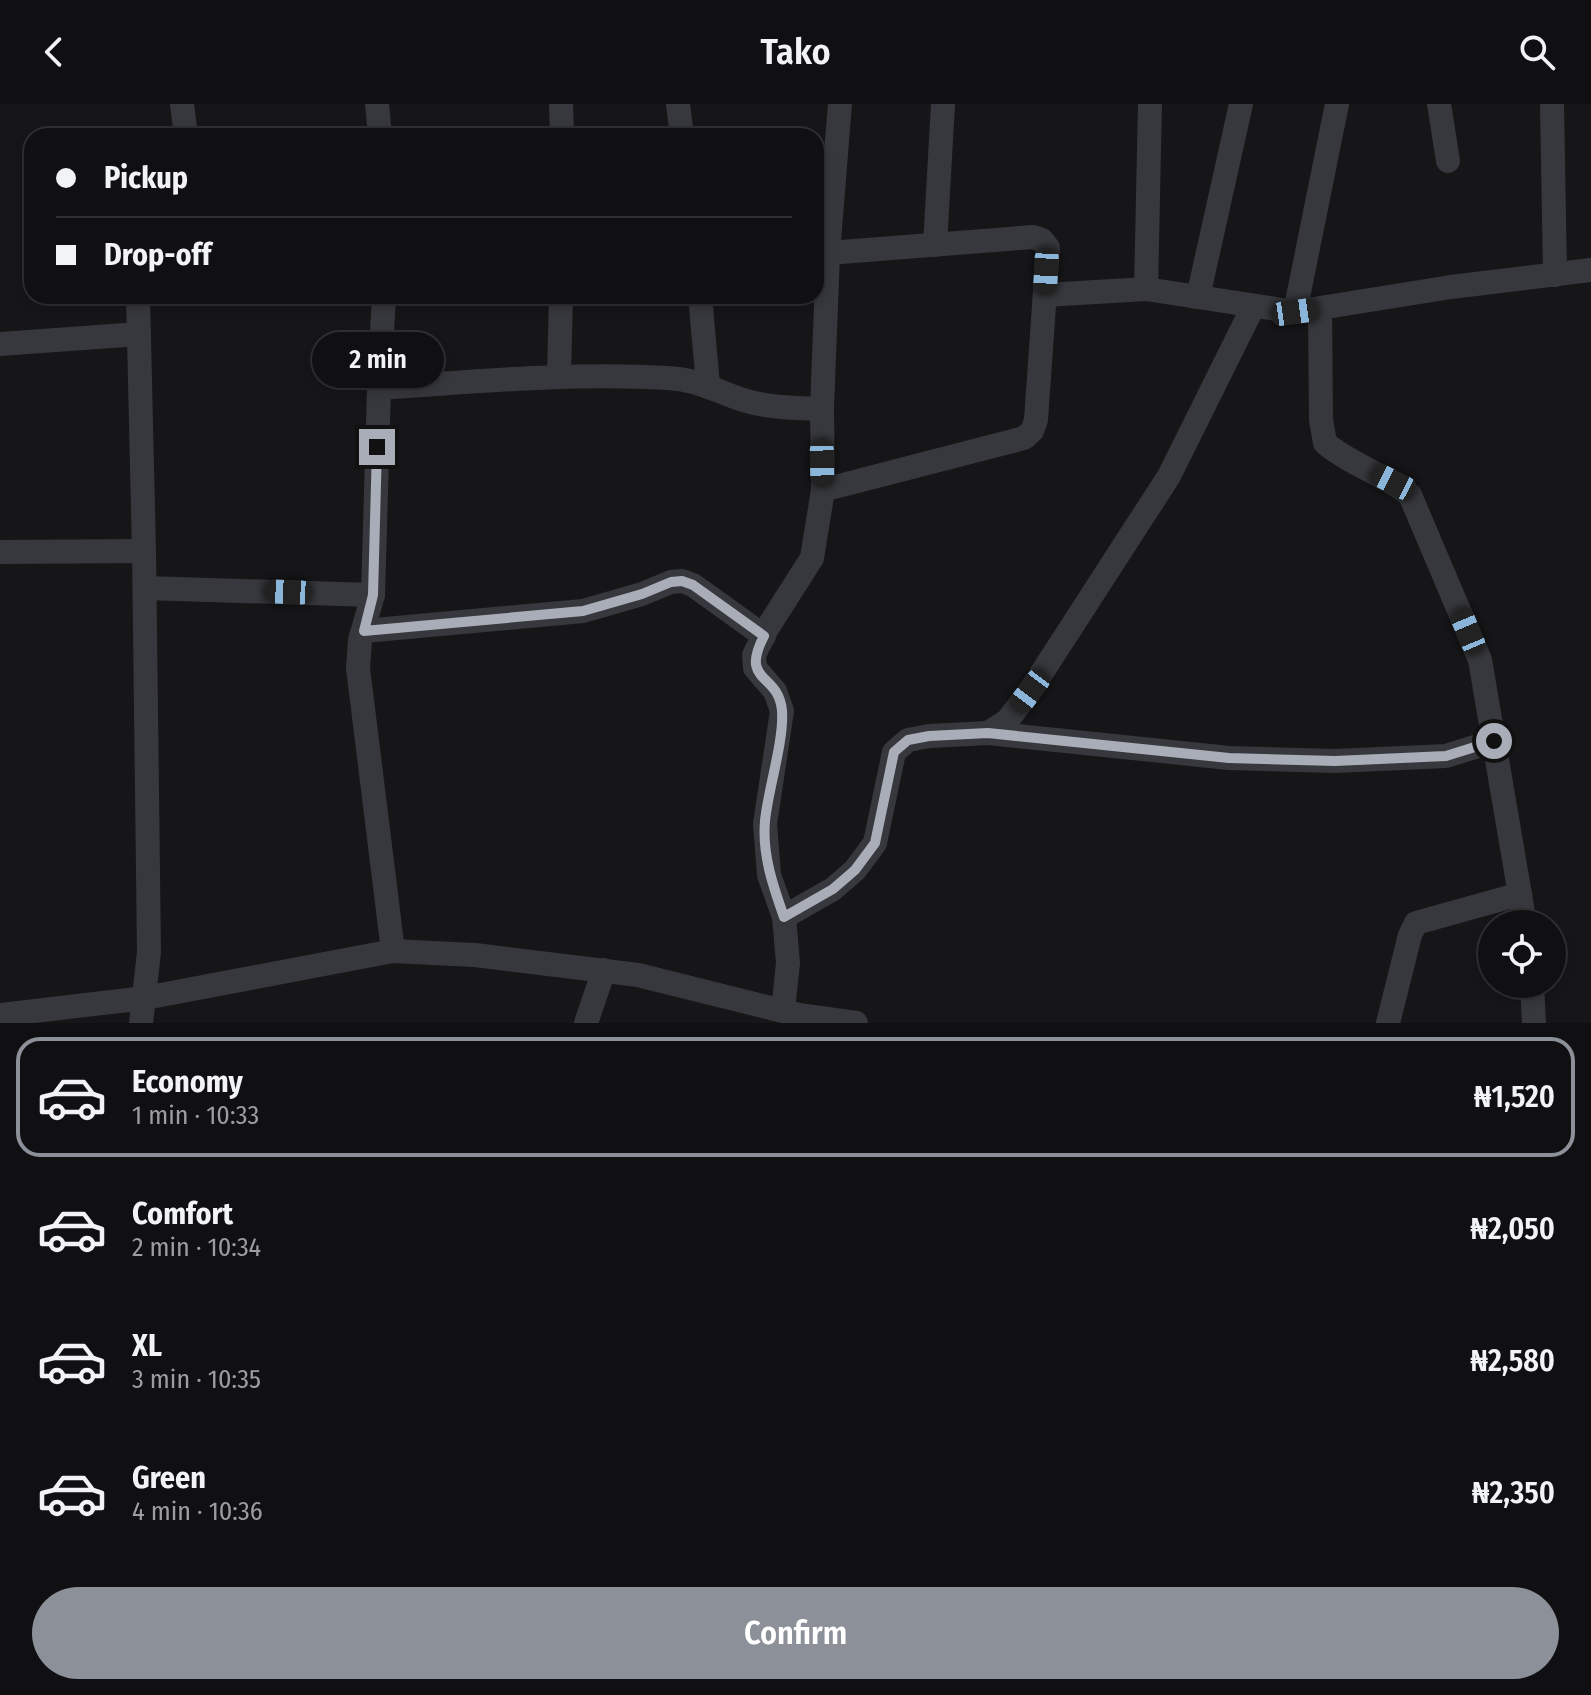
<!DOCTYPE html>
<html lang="en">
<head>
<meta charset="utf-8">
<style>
  body { margin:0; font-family:"Fira Sans Condensed",sans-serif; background:#1e1e20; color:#f1f3f6; height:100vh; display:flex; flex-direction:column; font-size:30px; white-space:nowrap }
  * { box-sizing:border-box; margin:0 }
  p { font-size:26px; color:#9c9d9f }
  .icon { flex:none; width:44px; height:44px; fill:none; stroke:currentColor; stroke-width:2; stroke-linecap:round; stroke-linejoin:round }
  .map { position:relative; height:919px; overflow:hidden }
  .panel { display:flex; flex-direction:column; background:#101012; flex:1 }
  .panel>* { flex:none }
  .hud { position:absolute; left:24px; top:24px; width:800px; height:176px; border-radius:24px; box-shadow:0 4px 12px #0003,0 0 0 2px #303032; display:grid; align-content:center; height:176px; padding:0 32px; background:#101012 }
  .controls { position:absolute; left:1478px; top:806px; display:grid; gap:16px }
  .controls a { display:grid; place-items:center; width:88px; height:88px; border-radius:50%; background:#101012; box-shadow:0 4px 12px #0003,0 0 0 2px #303032; font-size:40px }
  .end { position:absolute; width:36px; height:36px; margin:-18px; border:10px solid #a8adb8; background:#111; box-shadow:0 0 0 4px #111 }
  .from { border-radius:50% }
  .bubble { position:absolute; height:56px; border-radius:28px; background:#101012; box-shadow:0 4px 12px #0003,0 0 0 2px #303032; font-size:26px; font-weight:600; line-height:56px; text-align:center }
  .car { position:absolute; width:24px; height:48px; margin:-24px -12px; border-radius:10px; box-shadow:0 0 6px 2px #0007; background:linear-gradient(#222 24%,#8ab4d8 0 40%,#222 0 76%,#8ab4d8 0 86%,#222 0) }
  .hud b { display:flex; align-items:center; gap:28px; height:76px; font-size:30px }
  .hud b+b { border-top:2px solid #303032 }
  .hud i { width:20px; height:20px; background:#f1f3f6 }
  ul { padding:14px 0 0; list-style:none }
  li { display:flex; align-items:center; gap:24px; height:120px; margin:0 16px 12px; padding:0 16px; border:4px solid transparent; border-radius:24px }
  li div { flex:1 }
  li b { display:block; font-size:30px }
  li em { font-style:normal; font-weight:600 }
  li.on { border-color:#8c9099 }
  li>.icon { width:72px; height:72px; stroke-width:1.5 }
  .button { display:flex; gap:16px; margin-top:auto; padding:16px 32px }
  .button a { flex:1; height:92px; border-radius:48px; background:#8c9099; color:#fff; font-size:32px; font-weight:600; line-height:92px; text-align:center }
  header { display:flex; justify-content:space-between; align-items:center; height:104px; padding:0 32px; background:#101012; font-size:36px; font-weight:600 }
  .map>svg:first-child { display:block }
</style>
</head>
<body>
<header><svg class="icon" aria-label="back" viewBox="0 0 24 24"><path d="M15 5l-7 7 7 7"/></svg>Tako<svg class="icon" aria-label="search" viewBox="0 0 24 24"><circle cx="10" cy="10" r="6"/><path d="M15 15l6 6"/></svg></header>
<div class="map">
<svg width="1591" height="919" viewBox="0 0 1591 919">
  <rect width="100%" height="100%" fill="#161618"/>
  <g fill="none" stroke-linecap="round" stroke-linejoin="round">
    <!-- street -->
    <g stroke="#37383d" stroke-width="24">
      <polyline points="182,0 186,32"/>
      <polyline points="377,0 380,32"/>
      <polyline points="561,0 562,32"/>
      <polyline points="678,0 682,32"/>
      <polyline points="1439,0 1448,57"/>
      <polyline points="1552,0 1555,171"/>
      <polyline points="935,141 943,0"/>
      <polyline points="1146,185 1150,0"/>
      <polyline points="1045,191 1146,185 1295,208 1451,183 1591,166"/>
      <polyline points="138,192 144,447 149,848 141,919"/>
      <polyline points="384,192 379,284 373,491 360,536 358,564 393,847"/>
      <polyline points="700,192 708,281"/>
      <polyline points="1198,193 1241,0"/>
      <path d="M1320 205 1321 316 1325 339C1351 361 1384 370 1410 391L1480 556 1525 820"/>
      <polyline points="1295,208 1337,0"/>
      <polyline points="0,240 139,230"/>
      <polyline points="559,272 561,192"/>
      <path d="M379 284C475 278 571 268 667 274 697 275 716 287 743 296 769 304 795 304 822 305"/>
      <polyline points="823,386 1024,334 1032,327 1036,316 1048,144 1042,136 1033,133 828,149"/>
      <polyline points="0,448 144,447"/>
      <polyline points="145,484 373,491"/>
      <polyline points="364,527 583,507 642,490 671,478 682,477 693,481 764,532"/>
      <polyline points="988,629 1007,617 1030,587 1169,372 1253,203"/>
      <polyline points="784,813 833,785 855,766 875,739 894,648 908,636 929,632 988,629 1229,654 1335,657 1446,652 1494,637"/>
      <polyline points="1532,880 1534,919"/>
      <polyline points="783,906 788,859 784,813 769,771 765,720 782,607 775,587 755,564 754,551 768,523 812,454 823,386 822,305 828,149 840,0"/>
      <polyline points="0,911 145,894 393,847 475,851 638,871 799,911 856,919"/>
      <polyline points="586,919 604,866"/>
      <polyline points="1388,919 1410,831 1416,819 1520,790"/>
    </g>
  </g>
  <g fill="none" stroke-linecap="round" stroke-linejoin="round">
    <!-- route -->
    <path stroke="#a8adb8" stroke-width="10" d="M377 343 373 491 364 527 583 507 642 490 671 478 682 477 693 481 764 532C739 580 779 568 782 607 784 638 768 685 765 717 762 750 773 782 784 813L833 785 855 766 875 739 894 648 908 636 929 632 988 629 1229 654 1335 657 1446 652 1494 637"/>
  </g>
</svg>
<div class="controls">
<a><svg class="icon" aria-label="locate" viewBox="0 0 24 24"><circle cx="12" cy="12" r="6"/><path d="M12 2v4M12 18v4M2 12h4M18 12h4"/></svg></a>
</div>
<i class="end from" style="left:1494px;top:637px"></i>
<i class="end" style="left:377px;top:343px"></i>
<div class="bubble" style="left:312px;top:228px;width:132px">2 min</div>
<i class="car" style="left:1046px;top:167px;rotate:183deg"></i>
<i class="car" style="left:1295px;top:208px;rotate:82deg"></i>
<i class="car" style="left:822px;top:359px;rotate:179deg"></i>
<i class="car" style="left:1393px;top:378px;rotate:297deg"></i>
<i class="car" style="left:288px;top:488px;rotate:272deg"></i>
<i class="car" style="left:1468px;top:527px;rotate:337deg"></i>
<i class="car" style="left:1030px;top:587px;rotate:217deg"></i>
<div class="hud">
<b><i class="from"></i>Pickup</b>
<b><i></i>Drop-off</b>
</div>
</div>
<section class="panel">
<ul>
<li class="on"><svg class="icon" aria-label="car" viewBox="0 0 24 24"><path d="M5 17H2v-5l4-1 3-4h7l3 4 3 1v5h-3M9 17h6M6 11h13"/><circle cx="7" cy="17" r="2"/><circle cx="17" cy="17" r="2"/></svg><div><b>Economy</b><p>1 min · 10:33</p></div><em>₦1,520</em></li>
<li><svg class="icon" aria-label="car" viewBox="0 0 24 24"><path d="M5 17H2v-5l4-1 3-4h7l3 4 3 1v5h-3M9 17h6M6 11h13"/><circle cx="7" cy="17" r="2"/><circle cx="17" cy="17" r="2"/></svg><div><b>Comfort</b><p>2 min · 10:34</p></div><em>₦2,050</em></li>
<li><svg class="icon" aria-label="car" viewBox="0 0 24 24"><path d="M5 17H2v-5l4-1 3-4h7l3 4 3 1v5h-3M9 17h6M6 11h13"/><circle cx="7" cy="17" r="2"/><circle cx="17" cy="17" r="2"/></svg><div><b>XL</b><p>3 min · 10:35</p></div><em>₦2,580</em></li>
<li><svg class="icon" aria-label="car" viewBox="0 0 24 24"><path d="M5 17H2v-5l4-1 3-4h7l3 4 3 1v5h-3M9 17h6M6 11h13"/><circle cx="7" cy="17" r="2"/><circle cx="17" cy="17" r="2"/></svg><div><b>Green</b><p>4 min · 10:36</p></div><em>₦2,350</em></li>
</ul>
<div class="button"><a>Confirm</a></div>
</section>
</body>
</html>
